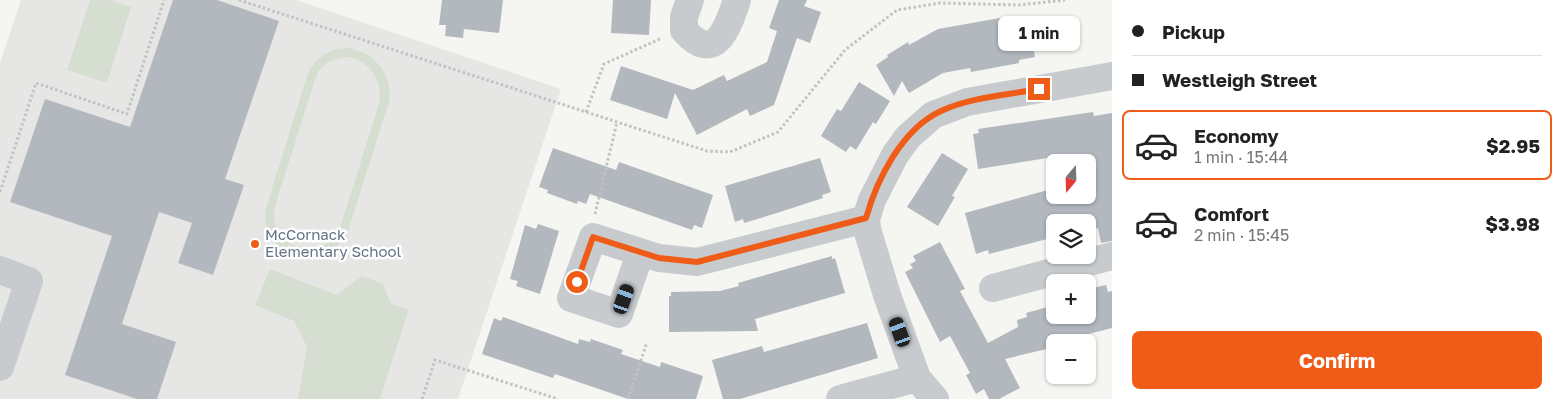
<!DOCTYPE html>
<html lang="en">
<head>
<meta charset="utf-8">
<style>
  body { margin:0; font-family:"Golos Text",sans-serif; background:#f6f6f6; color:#222; height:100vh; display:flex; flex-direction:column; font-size:19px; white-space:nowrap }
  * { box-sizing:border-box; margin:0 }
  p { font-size:16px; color:#767676 }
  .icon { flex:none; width:28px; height:28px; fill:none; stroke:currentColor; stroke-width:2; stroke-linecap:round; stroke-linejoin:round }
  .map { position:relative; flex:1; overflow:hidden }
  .side { display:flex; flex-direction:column; background:#fff; width:450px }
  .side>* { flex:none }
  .banner { display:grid; align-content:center; height:110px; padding:0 20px; background:#fff }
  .needle { width:32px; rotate:199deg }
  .fabs { position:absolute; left:1046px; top:154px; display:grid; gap:10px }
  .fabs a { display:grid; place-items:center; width:50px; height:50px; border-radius:8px; background:#fff; box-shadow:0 1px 4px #0004; font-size:25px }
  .end { position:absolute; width:22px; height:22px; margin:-11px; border:6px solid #ef5c18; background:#fff; box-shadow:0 0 0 2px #fff }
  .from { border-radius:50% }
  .bubble { position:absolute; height:35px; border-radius:8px; background:#fff; box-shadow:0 1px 4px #0004; font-size:16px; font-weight:700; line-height:35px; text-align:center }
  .car { position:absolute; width:15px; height:30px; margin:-15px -8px; border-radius:6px; box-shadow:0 0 4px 1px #0007; background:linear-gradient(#222 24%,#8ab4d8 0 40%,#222 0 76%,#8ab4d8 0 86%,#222 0) }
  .banner b { display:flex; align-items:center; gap:18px; height:48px; font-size:19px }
  .banner b+b { border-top:1px solid #e0e0e0 }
  .banner i { width:12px; height:12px; background:#222 }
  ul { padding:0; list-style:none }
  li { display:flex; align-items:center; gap:15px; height:70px; margin:0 10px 8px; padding:0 10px; border:2px solid transparent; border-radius:8px }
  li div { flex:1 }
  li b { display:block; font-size:19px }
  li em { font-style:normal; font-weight:700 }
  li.selected { border-color:#ef5c18 }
  li>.icon { width:45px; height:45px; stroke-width:1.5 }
  .button { display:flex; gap:10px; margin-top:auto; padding:10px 20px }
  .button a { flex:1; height:58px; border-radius:8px; background:#ef5c18; color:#fff; font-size:20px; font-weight:700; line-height:58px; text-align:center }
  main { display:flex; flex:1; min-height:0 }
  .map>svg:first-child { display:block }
</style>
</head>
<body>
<main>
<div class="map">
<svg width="1112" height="399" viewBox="0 0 1112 399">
  <rect width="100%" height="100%" fill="#f5f6f2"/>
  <!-- built -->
  <polygon fill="#e6e7e5" points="21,0 296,0 561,89 458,399 0,399 0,63"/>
  <!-- green -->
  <g fill="#d6ded2" fill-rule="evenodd">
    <polygon points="90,0 110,0 131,7 107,83 67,70"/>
    <path d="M348 48C375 53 393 73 389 102L347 234C321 276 259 258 266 208L308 73C317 57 329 48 348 48ZM349 57C373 63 384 83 378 107L339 231C321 260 275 251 274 215 274 209 277 202 278 196L317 74C323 62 335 58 349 57Z"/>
    <polygon points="270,269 337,295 362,276 383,284 391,304 409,309 380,399 298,399 307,347 294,321 255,305"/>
  </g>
  <!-- building -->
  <g fill="#b2b8be">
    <polygon points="173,0 217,0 279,21 225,179 244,185 213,275 178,263 192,223 159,212 122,324 176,342 157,399 137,399 65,375 112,236 10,202 45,99 130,127"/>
    <polygon points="442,0 503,0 499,33 464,29 463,38 445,36 446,25 439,25"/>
    <polygon points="613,0 651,0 649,35 611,33"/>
    <polygon points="779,0 807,0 804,6 821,12 810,43 797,38 774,105 750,116 747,109 697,135 675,93 667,119 610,100 621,66 693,90 724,75 727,81 767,62 777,31 769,28"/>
    <polygon points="1011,16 1011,20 1028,18 1035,57 1019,60 1019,63 971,72 970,68 943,73 909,93 902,81 894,96 876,65 888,57 887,55 908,42 909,45 938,29"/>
    <polygon points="859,82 890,101 876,124 873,122 856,150 850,146 846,152 821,136 837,109 841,111"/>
    <polygon points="1093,112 1094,116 1112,113 1112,241 1101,243 1098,228 1088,230 1088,222 1055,222 1055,237 989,254 988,250 976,254 965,213 1055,188 1055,195 1088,195 1088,158 1061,162 1060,156 978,169 973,134 979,133 978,129"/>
    <polygon points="553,148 616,170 619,162 713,195 702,228 694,225 692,230 590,194 586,204 578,201 577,204 547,193 548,190 539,187"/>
    <polygon points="942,153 968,169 952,196 955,197 938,226 907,207"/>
    <polygon points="820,158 831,192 822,195 823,198 777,213 744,223 743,219 735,222 725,186"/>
    <polygon points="538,224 559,231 540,294 516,286 518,281 510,279 525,225 536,229"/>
    <polygon points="940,242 965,289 960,291 988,343 1018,327 1017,320 1027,317 1026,313 1055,305 1055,315 1088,315 1088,289 1106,285 1108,292 1112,291 1112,328 1077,337 1078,342 1055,342 1055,347 1005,359 1020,388 999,399 989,399 984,389 976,394 966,375 970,373 950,336 940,342 905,272 913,268 910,264 916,261 913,256"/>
    <polygon points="832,256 832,259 835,258 845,293 755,319 758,331 669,332 669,296 671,296 671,292 720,291 739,286 738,283"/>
    <polygon points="503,317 578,344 579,339 590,342 591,339 623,350 621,354 660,367 661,362 703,376 696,399 628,399 555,374 553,378 482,354 494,318 501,321"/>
    <polygon points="867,323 878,358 740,399 723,399 712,360 762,346 764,352"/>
  </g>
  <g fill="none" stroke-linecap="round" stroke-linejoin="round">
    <!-- path -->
    <g stroke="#c0c2c4" stroke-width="3" stroke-dasharray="2.5 2.5" stroke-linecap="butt">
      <polyline points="239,0 707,151 730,152 778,132 845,50 897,10 940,3 1019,5 1065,0"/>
      <polyline points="586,112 604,64 662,38"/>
      <polyline points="0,192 36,83 127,114 164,0"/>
      <polyline points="595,214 617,122"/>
      <polyline points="422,399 435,360 558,399"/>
      <polyline points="628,399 647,342"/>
    </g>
    <!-- minor -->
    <g stroke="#c8cbce" stroke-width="28">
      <path d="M690 0 684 17V30C715 66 728 27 737 0"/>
      <polyline points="640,254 619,314 571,298 593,237 659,258 697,262 866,219"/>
      <polyline points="0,270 29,281 0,367"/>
      <polyline points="993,288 1112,256"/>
      <polyline points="840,399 917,378"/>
      <polyline points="935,399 917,378 887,295 867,229 866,219 872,200 895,155 908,137 933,115 967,102 1112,76"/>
    </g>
  </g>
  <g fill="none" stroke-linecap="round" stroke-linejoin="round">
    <!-- route -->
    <path stroke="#ef5c18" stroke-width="6" d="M577 282 593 237 659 258 697 262 866 218C877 179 902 129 941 111 971 97 1007 95 1039 89"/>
  </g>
  <!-- markers -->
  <circle fill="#ef5c18" stroke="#fff" stroke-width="2" cx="255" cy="244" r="5"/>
  <g text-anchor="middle" stroke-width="5" stroke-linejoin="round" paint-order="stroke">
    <!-- poi labels -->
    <g font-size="15" fill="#627385" stroke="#fff" text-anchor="start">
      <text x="265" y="240">McCornack<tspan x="265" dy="17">Elementary School</tspan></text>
    </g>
  </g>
</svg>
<div class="fabs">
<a><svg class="needle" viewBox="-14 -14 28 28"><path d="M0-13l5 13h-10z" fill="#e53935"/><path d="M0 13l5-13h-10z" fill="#767676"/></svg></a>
<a><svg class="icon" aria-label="layers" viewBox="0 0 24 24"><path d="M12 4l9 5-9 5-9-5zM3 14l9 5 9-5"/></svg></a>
<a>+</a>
<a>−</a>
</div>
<i class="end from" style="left:577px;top:282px"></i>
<i class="end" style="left:1039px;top:89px"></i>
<div class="bubble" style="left:998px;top:16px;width:82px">1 min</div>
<i class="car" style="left:624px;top:299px;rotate:19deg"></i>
<i class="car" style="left:900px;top:332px;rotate:340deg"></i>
</div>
<section class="side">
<div class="banner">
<b><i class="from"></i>Pickup</b>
<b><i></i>Westleigh Street</b>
</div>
<ul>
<li class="selected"><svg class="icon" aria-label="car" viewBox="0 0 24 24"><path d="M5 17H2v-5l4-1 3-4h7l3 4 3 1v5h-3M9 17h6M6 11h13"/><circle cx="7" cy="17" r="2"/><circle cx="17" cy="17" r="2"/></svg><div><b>Economy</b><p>1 min · 15:44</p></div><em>$2.95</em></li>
<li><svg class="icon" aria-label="car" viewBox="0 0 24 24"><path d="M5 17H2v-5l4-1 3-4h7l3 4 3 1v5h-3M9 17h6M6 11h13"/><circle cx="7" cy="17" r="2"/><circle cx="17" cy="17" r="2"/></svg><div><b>Comfort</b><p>2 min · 15:45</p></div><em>$3.98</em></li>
</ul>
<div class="button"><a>Confirm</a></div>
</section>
</main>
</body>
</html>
